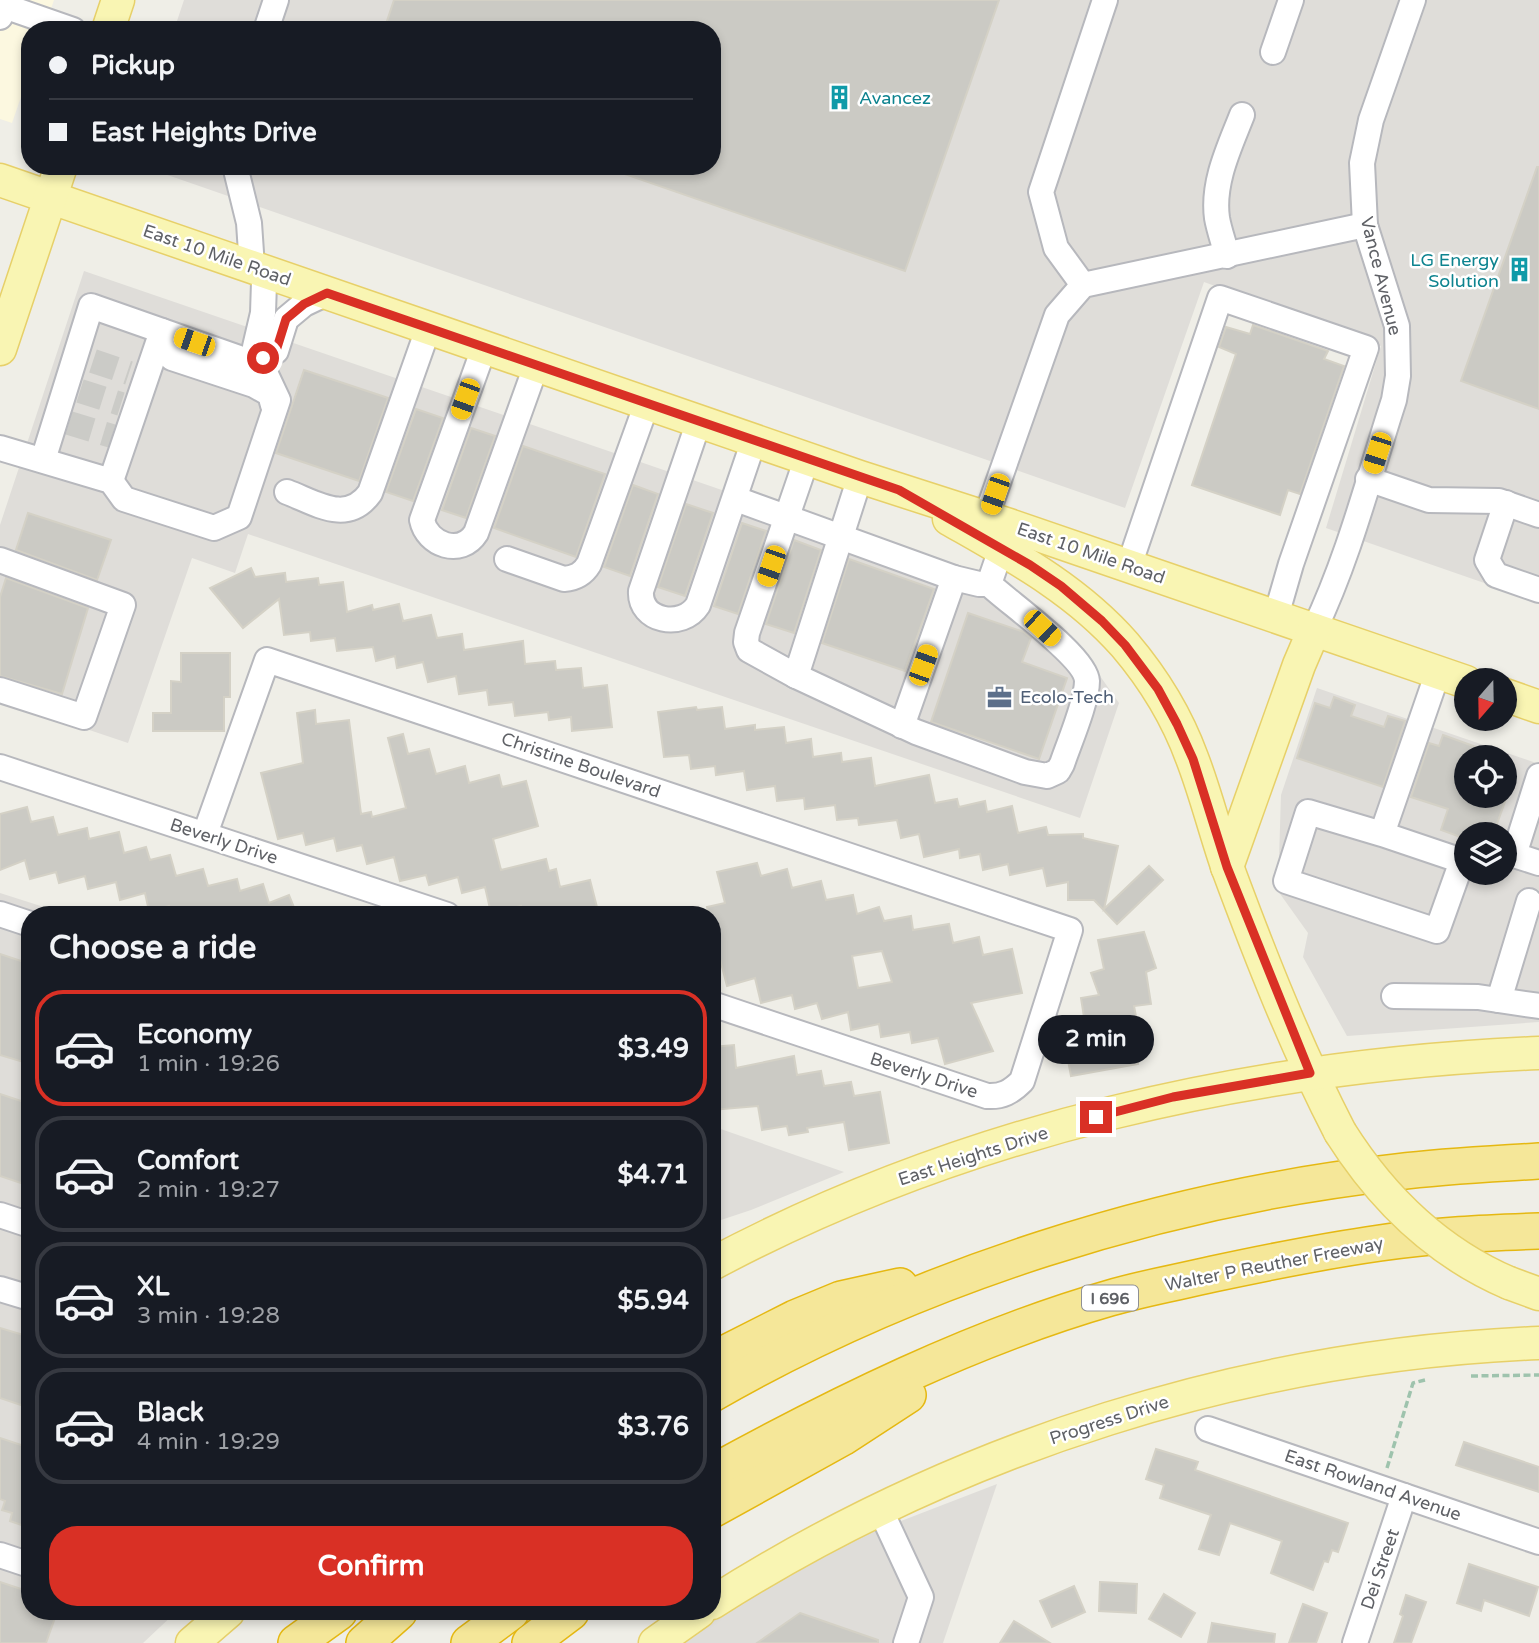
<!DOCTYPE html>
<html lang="en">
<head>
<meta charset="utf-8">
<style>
  body { margin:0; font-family:"Varela Round",sans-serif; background:#20242c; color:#f1f3f6; height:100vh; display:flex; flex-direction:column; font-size:26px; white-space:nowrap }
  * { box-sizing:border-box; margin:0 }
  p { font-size:23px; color:#9ea1a6 }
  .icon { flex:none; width:38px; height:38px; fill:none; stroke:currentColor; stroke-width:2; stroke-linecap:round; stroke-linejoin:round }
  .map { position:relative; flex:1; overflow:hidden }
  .side { position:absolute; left:21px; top:906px; width:700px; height:714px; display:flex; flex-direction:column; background:#171b24; border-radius:28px; box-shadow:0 4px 10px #0003 }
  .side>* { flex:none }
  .top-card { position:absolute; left:21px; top:21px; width:700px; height:154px; border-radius:28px; box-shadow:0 4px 10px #0003; display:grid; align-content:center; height:154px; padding:0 28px; background:#171b24 }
  .needle { width:46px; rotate:200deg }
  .buttons { position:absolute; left:1454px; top:668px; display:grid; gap:14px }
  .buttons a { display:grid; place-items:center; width:63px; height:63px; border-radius:50%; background:#171b24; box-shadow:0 4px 10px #0003; font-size:35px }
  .end { position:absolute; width:32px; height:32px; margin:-16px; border:9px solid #d93025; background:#fff; box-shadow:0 0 0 4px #fff }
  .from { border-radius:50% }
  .bubble { position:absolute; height:49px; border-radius:24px; background:#171b24; box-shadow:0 4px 10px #0003; font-size:23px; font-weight:700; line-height:49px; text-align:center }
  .car { position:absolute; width:21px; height:42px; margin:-21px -10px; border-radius:9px; box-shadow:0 0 5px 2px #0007; background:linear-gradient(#f5c518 24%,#345 0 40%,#f5c518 0 76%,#345 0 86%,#f5c518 0) }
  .top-card b { display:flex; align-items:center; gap:24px; height:66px; font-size:26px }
  .top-card b+b { border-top:2px solid #363941 }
  .top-card i { width:18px; height:18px; background:#f1f3f6 }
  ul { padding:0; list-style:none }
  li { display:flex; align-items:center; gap:21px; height:116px; margin:0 14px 10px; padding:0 14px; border:4px solid #363941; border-radius:28px }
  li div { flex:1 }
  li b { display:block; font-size:26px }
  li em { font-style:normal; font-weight:700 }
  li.current { border-color:#d93025 }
  li>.icon { width:63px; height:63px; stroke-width:1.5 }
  h2 { padding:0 28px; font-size:32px; line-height:84px }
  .cta { display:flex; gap:14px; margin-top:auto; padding:14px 28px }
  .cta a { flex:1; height:80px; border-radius:28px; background:#d93025; color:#fff; font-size:28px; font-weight:700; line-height:80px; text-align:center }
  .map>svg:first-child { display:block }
</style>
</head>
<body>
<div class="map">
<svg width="1539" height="1643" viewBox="0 0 1539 1643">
  <rect width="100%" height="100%" fill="#efeee7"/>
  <!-- commercial -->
  <polygon fill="#fcf8e0" points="0,0 54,0 44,30 30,30 30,71 12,123 0,119"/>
  <!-- industrial -->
  <g fill="#dfddd9" fill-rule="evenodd">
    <polygon points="184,0 1539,0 1539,602 1326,528 1381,346 1204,282 1125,508 156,171 148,166 712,166 712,30 174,30"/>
    <polygon points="84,271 1007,588 1086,656 1119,703 1080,818 248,534 235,573 192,558 128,743 0,700 0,525"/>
    <path d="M1317 688 1539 764V1022L1347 1036 1303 957 1308 933 1278 891 1281 795ZM1466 758H1505V796H1466ZM1466 835H1505V873H1466Z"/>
    <polygon points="0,893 69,915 30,915 30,1612 176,1612 143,1643 0,1643"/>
    <polygon points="712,1126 844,1172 751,1210 712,1223"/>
    <polygon points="997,1484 943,1643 678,1643 750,1596 844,1543"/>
  </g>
  <!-- building -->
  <g fill="#cbcac4" stroke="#d4d1c6" stroke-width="2" fill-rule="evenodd">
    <polygon points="394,0 999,0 905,271 610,169 611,166 712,166 712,30 384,30"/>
    <polygon points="1537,167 1539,167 1539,409 1461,381"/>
    <polygon points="1253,325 1328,351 1324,359 1344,366 1300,494 1288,490 1280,515 1192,485 1236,354 1219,347 1226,327 1250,334"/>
    <polygon points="304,370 388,398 359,481 276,453"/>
    <polygon points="416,409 443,418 413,501 386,492"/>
    <polygon points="471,428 495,436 466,518 442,510"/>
    <polygon points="523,446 605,474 576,557 494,528"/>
    <polygon points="633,485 658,494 630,576 604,567"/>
    <polygon points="686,504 713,513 685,596 658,587"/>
    <polygon points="28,513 111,540 97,580 16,550"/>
    <polygon points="742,523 766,531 738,614 714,606"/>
    <polygon points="794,540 821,550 794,633 766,624"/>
    <polygon points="849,559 934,589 905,671 822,643"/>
    <polygon points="251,568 255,577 285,573 286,582 318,578 319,585 343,582 347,612 372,605 373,610 399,604 403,621 431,615 437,638 462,634 464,650 523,641 525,664 555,661 556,670 581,668 583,688 607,685 612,727 572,731 571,717 549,720 548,712 515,716 513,702 489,705 487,690 459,694 456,676 428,682 423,662 397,668 395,656 376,661 373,647 337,651 335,638 311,641 310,632 284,635 279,599 243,628 210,588"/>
    <polygon points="6,578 88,608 62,694 0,676 0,597"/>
    <polygon points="968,613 1024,632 1031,638 1022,662 1067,678 1039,759 931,722"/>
    <polygon points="181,653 230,653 230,697 224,697 224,731 153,731 153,713 171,713 171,681 181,682"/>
    <polygon points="1334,697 1355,705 1351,716 1384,727 1388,716 1405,721 1383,787 1297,758 1315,703 1330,708"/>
    <polygon points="696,707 697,710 722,707 725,729 755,725 755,730 784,727 786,743 811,739 813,757 841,753 842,762 871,758 875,786 929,775 935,803 957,799 959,807 985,801 987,812 1012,806 1018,833 1046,827 1048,835 1083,834 1083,838 1118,846 1104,909 1149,866 1163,880 1117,924 1094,900 1068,900 1068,882 1047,886 1043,868 1010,875 1008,864 983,870 980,854 960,858 959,849 924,857 919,834 901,838 897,820 859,825 858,818 837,820 835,805 805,809 804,798 777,801 775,786 747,790 744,771 716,775 715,766 691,769 689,755 664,757 658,712"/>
    <polygon points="315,710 316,724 349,720 361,814 371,812 372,817 406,808 388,738 403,734 408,754 429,749 436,774 465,766 469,783 499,775 502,787 526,781 538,826 493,839 501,870 546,859 549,871 556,869 560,887 590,880 599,915 551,915 550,911 523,915 521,906 491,913 485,887 462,893 458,877 429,885 426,875 400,881 394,857 367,864 362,845 337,851 334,838 306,845 303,833 278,839 261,773 303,763 297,713"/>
    <polygon points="1443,735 1498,755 1498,758 1466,758 1466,796 1507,796 1493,835 1466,835 1466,839 1441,830 1448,809 1411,797 1429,743 1439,746"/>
    <polygon points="27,807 31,822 53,817 58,835 87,828 89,839 119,832 124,853 146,847 150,860 170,855 176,876 203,869 208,886 237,879 240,891 263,884 269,903 289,895 297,915 171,915 169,906 149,911 145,893 120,900 116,882 88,889 85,876 59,883 56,872 30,879 25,860 0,870 0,814"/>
    <path d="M757 863 761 876 787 869 792 888 821 881 826 900 853 895 857 914 879 907 884 921 911 916 913 930 949 924 953 943 979 937 983 955 1012 949 1022 993 971 1003 993 1051 945 1064 938 1038 912 1043 910 1032 881 1037 879 1024 851 1030 848 1012 822 1019 817 1003 795 1009 792 995 761 1003 755 978 727 986 712 928V915H709L707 907 725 903 717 872ZM882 951 892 982 858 988 852 956Z"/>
    <polygon points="1144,932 1156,968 1146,972 1151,1004 1134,1006 1140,1037 1133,1038 1138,1064 1071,1076 1067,1055 1078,1053 1075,1032 1086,1030 1081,998 1099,995 1091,973 1104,969 1098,940"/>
    <polygon points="0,954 30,964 30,1064 0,1055"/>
    <polygon points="734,1045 736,1068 794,1056 797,1075 821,1071 824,1086 851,1082 854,1096 880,1092 889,1143 849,1150 844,1122 807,1128 808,1132 789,1135 787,1126 762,1130 758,1106 712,1110 712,1047"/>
    <polygon points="0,1094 30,1104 30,1186 0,1176"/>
    <polygon points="0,1328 30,1337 30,1408 0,1398"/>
    <polygon points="0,1438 30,1448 30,1528 10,1521 12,1513 2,1510 5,1501 0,1499"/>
    <polygon points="1464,1442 1539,1467 1539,1492 1456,1465"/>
    <polygon points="1156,1449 1198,1462 1195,1470 1348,1523 1338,1552 1332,1550 1328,1562 1324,1561 1313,1590 1271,1573 1282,1541 1230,1523 1219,1555 1199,1549 1211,1515 1160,1498 1164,1485 1146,1479"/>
    <polygon points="1469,1564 1538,1587 1529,1616 1484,1600 1481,1611 1457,1603"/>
    <polygon points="0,1582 30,1592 30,1612 57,1612 46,1643 0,1643"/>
    <polygon points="1100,1582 1137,1584 1136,1613 1099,1611"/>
    <polygon points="1074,1586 1085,1612 1052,1627 1040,1601"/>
    <polygon points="1164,1594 1195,1613 1181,1637 1149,1619"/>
    <polygon points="1406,1595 1426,1602 1411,1643 1394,1643 1403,1616 1400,1614"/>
    <polygon points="1303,1604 1327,1613 1316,1643 1289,1643"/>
    <polygon points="800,1613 878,1640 878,1643 757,1643"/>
    <polygon points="1014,1621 1050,1643 1000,1643"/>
    <polygon points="1212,1623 1275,1634 1274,1643 1208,1643"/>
  </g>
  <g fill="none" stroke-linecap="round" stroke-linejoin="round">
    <!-- minor-tunnel -->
    <g stroke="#cbcbc7" stroke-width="24" stroke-dasharray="24 12" stroke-linecap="butt">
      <polyline points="93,361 129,373"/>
      <polyline points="80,391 121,404"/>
      <polyline points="69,423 112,436"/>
    </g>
    <defs>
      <g id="minor">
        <polyline points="0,17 4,6 73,30"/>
        <polyline points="266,30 276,0"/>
        <polyline points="1273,52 1291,0"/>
        <polyline points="235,166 249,223 252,267"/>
        <path d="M1227 256C1224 243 1219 230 1217 218 1212 182 1230 146 1242 115"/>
        <polyline points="1083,285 1056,248 1041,192 1105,0"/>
        <polyline points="171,335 169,345 172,358 254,385 270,394 273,405"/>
        <path d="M484 348 422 520C427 545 461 557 476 533L536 366"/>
        <polyline points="263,358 276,351 286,319 304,304 327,293"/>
        <path d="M699 421 641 591C639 621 682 630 698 605L754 440"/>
        <polyline points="0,448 111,481 124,499 214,528 239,517 278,400 262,366 263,358 255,347 263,313 264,282 261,270"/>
        <path d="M807 458 747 633 746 642 749 650 796 676 916 732 1025 772 1047 776 1058 771 1062 764C1069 743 1087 702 1087 681 1086 657 1009 603 989 584"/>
        <polyline points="43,460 91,306 262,366"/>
        <polyline points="1368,479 1429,500 1499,501 1539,515"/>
        <polyline points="111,481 162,331"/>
        <path d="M287 492C316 503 347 525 370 493L428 329"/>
        <polyline points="736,499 954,578 979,584 989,584 1007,532"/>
        <polyline points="1506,503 1487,560 1496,575 1539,590"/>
        <polyline points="986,517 1057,315 1083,285 1365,225"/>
        <path d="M507 559 564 579C576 578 583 574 589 564L647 403"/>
        <polyline points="0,560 123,605 84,717 0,690"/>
        <polyline points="1129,566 1220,298 1366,348 1291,564 1276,616"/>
        <path d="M1314 630C1349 557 1369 477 1394 400L1398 376 1397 326 1365 225 1362 163 1371 120 1413 0"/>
        <polyline points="796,676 860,477"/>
        <polyline points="902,726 954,578"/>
        <polyline points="0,767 447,915"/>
        <polyline points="1539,776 1514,855 1539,863"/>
        <path d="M205 834 267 660 1070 930 1022 1081C1011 1092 1002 1097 987 1096L712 1004"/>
        <polyline points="1382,834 1462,861 1437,931 1286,881 1308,812 1382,834 1438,672"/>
        <polyline points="0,914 30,924"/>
        <polyline points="1394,996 1478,997 1539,1006"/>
        <polyline points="1499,1000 1529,901"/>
        <polyline points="0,1215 30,1225"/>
        <polyline points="0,1289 30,1298"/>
        <polyline points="1208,1429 1539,1542"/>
        <polyline points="880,1509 921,1597 906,1643"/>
        <polyline points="0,1555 30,1565"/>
        <polyline points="1355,1643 1404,1496"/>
      </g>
      <g id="major">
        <polyline points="108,30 118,0"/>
        <polyline points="0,180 860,477 1009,525 1466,682"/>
        <polyline points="0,349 61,166"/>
        <path d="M949 519C1012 555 1076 589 1125 645 1153 678 1177 717 1192 758 1206 794 1215 832 1228 869 1261 958 1296 1047 1340 1132"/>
        <polyline points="1505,695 1539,707"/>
        <polyline points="1227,867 1299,665 1314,630"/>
        <path d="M712 1264C966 1129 1253 1065 1539 1053"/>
        <polyline points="1509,1283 1539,1294"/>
        <path d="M712 1603C959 1446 1247 1355 1539 1343"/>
        <polyline points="192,1643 228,1612"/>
        <polyline points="655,1643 699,1612"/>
      </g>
      <g id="highway">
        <polyline points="712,1360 795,1318 841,1299 900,1286"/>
        <path d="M712 1394C916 1277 1163 1198 1397 1172 1444 1166 1492 1164 1539 1161"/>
        <path d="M712 1473C836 1405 974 1337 1110 1298 1144 1288 1179 1282 1213 1274 1269 1262 1324 1251 1380 1243 1433 1235 1486 1233 1539 1231"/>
        <polyline points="712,1510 842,1438 908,1395"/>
        <polyline points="296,1643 339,1612"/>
        <polyline points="364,1643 399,1612"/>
        <polyline points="469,1643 511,1612"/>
        <polyline points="530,1643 571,1612"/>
      </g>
    </defs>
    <!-- minor casing -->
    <use href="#minor" stroke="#b7b8bd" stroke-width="28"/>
    <!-- major casing -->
    <use href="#major" stroke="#e7d069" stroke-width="35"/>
    <!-- highway casing -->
    <use href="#highway" stroke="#e5b812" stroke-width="38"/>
    <!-- path -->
    <g stroke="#9ec3ad" stroke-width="3.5" stroke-dasharray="7 3.5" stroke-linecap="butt">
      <polyline points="1471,1376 1539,1375"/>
      <polyline points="1387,1468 1413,1383 1425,1380"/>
    </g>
    <!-- minor -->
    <use href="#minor" stroke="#fff" stroke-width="24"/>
    <!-- major -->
    <use href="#major" stroke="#f9f5b3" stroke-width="32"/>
    <!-- highway -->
    <use href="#highway" stroke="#f5e799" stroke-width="35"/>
    <defs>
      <path id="major-bridge" d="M1340 1132C1381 1197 1437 1252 1509 1283"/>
    </defs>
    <!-- major-bridge casing -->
    <use href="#major-bridge" stroke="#e7d069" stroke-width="35" stroke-linecap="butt"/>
    <!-- major-bridge -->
    <use href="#major-bridge" stroke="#f9f5b3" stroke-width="32"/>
  </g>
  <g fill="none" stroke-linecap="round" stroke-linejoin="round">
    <!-- route -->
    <polyline stroke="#d93025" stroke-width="9" points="263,358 276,351 286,319 304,304 327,293 899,490 1030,565 1061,586 1102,621 1125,645 1158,689 1177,724 1193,759 1227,867 1310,1073 1173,1097 1096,1117"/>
  </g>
  <!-- icons -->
  <defs>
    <symbol id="building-bare" viewBox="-9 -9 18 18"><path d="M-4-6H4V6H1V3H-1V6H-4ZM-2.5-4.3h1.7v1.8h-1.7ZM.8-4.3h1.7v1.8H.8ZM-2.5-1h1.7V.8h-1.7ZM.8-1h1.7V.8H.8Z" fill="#0f9aa8" stroke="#fff" stroke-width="2.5" paint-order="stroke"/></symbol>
    <symbol id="office-bare" viewBox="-9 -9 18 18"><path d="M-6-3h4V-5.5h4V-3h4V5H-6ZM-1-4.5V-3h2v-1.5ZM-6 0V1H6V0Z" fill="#5c6f8a" stroke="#fff" stroke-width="2.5" paint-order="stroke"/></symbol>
  </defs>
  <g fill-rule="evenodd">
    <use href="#building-bare" x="822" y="80" width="35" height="35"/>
    <use href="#building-bare" x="1502" y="252" width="35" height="35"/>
    <use href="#office-bare" x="982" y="680" width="35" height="35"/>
  </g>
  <g text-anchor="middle" stroke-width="5" stroke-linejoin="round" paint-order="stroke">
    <!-- shield labels -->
    <rect fill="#fff" stroke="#8f9094" stroke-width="2" x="1082" y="1285.5" width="56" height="25" rx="5"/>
    <g font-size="16" font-weight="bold" fill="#5f6166">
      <text x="1110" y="1304">I 696</text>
    </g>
    <!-- culture labels -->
    <g font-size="18" fill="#0d838f" stroke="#fff" text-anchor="start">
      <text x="859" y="104">Avancez</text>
      <text x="1499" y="266" text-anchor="end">LG Energy<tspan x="1499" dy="21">Solution</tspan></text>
    </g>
    <!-- street labels -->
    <g font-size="18" fill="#5f6166" stroke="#fff">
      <text transform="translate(217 255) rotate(19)" y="6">East 10 Mile Road</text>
      <text transform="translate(1381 276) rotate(76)" y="6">Vance Avenue</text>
      <text transform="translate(1091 553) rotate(19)" y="6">East 10 Mile Road</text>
      <text transform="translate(581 765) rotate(19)" y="6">Christine Boulevard</text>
      <text transform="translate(224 841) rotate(18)" y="6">Beverly Drive</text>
      <text transform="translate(924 1075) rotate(18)" y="6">Beverly Drive</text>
      <text transform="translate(973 1156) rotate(-18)" y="6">East Heights Drive</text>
      <text transform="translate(1274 1264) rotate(-11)" y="6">Walter P Reuther Freeway</text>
      <text transform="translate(1109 1420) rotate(-18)" y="6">Progress Drive</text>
      <text transform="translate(1373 1485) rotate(19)" y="6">East Rowland Avenue</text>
      <text transform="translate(1380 1569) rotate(-71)" y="6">Dei Street</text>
    </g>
    <!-- service labels -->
    <g font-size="18" fill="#4e5e75" stroke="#fff" text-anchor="start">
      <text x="1020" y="703">Ecolo-Tech</text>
    </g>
  </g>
</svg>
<div class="buttons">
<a><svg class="needle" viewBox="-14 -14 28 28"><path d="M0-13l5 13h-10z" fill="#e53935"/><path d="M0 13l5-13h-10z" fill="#9ea1a6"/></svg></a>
<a><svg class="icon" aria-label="locate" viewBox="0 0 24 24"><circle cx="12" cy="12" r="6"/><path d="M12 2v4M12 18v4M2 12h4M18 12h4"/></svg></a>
<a><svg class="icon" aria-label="layers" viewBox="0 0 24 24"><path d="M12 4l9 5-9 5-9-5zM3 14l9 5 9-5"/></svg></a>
</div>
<i class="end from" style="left:263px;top:358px"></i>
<i class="end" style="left:1096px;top:1117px"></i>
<div class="bubble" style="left:1038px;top:1015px;width:116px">2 min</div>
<i class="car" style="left:194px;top:342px;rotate:289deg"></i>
<i class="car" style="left:465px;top:399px;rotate:200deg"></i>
<i class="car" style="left:1377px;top:453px;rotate:198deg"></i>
<i class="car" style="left:995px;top:494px;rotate:199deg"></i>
<i class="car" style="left:771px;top:566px;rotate:199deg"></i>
<i class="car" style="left:1042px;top:628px;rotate:133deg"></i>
<i class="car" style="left:923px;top:665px;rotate:20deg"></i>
<div class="top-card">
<b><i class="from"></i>Pickup</b>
<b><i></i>East Heights Drive</b>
</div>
<section class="side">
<h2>Choose a ride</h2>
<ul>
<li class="current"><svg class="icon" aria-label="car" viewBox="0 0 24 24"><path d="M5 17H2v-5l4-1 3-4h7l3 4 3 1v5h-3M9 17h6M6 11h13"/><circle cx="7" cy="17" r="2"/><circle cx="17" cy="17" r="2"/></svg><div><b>Economy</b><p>1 min · 19:26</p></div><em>$3.49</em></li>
<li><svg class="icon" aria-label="car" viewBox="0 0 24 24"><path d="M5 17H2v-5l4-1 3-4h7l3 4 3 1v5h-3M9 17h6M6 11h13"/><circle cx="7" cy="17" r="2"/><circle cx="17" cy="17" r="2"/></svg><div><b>Comfort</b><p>2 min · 19:27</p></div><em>$4.71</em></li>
<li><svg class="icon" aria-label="car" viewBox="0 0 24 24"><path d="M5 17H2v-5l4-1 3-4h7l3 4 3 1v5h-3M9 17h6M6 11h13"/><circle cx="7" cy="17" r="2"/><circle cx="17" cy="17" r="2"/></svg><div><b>XL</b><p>3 min · 19:28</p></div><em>$5.94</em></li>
<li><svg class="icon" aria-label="car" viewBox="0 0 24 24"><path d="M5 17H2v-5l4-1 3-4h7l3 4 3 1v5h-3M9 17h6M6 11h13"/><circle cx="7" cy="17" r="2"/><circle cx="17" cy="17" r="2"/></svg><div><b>Black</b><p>4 min · 19:29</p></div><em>$3.76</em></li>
</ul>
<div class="cta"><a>Confirm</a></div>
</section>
</div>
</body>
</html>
